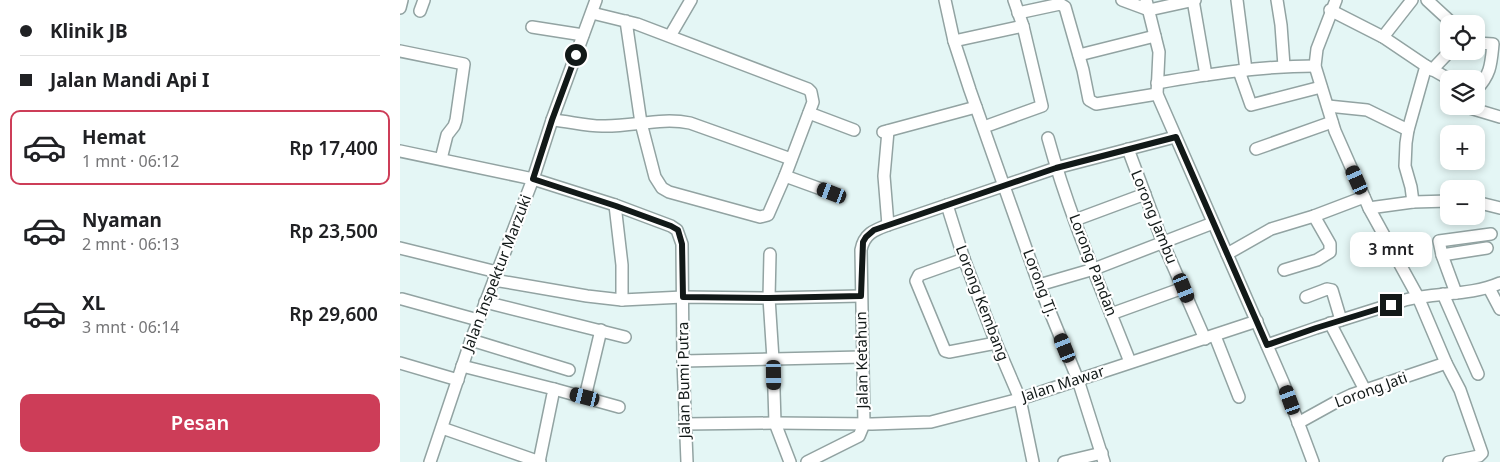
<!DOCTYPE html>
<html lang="id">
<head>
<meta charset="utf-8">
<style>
  body { margin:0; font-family:"Noto Sans",sans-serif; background:#f6f6f6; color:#202124; height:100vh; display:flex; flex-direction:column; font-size:19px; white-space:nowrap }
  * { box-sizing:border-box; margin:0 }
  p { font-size:16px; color:#757577 }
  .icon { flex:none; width:28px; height:28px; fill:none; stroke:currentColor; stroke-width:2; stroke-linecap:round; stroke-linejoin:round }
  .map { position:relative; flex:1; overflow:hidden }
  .panel { display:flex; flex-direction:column; background:#fff; width:400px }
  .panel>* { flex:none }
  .top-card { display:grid; align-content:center; height:110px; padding:0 20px; background:#fff }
  .controls { position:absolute; left:1040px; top:15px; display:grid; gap:10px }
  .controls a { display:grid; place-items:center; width:45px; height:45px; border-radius:10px; background:#fff; box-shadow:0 2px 8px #0003; font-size:25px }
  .end { position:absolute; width:22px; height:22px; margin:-11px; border:6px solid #121918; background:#fff; box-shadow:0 0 0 2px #fff }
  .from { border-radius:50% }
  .bubble { position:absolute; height:35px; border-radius:10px; background:#fff; box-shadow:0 2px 8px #0003; font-size:16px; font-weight:600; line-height:35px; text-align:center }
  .car { position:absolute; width:15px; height:30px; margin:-15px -8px; border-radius:6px; box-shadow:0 0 4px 1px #0007; background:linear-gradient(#222 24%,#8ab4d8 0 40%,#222 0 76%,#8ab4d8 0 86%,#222 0) }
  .top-card b { display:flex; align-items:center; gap:18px; height:48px; font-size:19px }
  .top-card b+b { border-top:1px solid #e0e0e0 }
  .top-card i { width:12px; height:12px; background:#202124 }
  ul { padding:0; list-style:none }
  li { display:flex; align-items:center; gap:15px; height:75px; margin:0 10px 8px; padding:0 10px; border:2px solid transparent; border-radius:10px }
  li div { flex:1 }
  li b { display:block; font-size:19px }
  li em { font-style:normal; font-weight:600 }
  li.active { border-color:#cd3d58 }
  li>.icon { width:45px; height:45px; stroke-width:1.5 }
  .primary-button { display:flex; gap:10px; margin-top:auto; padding:10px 20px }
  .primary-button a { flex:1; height:58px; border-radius:10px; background:#cd3d58; color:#fff; font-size:20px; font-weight:600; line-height:58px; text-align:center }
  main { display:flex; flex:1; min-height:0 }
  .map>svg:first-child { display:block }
</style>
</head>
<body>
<main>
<section class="panel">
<div class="top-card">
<b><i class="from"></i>Klinik JB</b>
<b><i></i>Jalan Mandi Api I</b>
</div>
<ul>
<li class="active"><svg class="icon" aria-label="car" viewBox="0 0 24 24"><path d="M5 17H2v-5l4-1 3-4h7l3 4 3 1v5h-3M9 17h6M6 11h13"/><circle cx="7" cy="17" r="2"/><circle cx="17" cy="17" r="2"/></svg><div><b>Hemat</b><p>1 mnt · 06:12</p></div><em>Rp 17,400</em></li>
<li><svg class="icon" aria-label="car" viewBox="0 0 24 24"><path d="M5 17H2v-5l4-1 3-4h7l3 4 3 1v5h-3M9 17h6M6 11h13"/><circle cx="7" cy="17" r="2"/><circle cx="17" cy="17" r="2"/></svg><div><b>Nyaman</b><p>2 mnt · 06:13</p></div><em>Rp 23,500</em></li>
<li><svg class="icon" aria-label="car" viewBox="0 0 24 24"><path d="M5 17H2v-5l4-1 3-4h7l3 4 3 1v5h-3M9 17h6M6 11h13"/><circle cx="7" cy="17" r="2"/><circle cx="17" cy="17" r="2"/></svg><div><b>XL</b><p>3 mnt · 06:14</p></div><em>Rp 29,600</em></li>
</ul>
<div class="primary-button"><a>Pesan</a></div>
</section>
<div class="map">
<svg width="1100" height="462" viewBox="0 0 1100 462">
  <rect width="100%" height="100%" fill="#e4f6f5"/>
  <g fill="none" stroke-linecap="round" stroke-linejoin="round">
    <defs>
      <g id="minor">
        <polyline points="545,0 554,41 570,90 639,285 678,380 704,462"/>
        <polyline points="722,0 749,10 795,0"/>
        <polyline points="746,0 759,52 757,94 883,382 913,462"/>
        <polyline points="793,0 806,75"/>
        <polyline points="837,0 846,70"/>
        <polyline points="877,0 881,25 884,66"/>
        <polyline points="936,0 917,49 915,66 935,131 969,208 1018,297 1046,363 1060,390 1082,453 1079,456 1049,462"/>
        <polyline points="1027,0 1053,24"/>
        <polyline points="0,8 2,0"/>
        <polyline points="930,10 983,37 1026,66 1008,130 1006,143 1005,166 1011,187 1013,202"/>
        <polyline points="20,11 24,0"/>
        <polyline points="192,13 237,24 408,89 411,92 413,102 385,176 368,215 360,217 269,192 262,188 255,177 241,123 226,21"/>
        <polyline points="618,13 660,4 665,7 683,70 689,100 696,104 757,94"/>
        <polyline points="132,27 183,35"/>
        <polyline points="270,36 291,0"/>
        <polyline points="983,37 1012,0"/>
        <polyline points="554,41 623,26"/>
        <path d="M1076 43 1093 44C1091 64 1091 74 1076 90"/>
        <polyline points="0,51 64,64 56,120 54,126 47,135 41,159"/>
        <polyline points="679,55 755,36"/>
        <polyline points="1026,66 1049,79"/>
        <polyline points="1032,70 1050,51"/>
        <polyline points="839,71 851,105 921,87"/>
        <path d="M757 83C809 74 862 66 915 66"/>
        <polyline points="928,106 967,110 1008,130"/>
        <polyline points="1070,108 1100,117"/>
        <polyline points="409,113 454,130"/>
        <path d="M152 120C168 121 185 126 202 126 232 127 261 117 290 123L391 159"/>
        <polyline points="584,127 642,106 623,26 614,0"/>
        <polyline points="488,131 484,176 488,225"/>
        <polyline points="483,132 576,107"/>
        <path d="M648 138C669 215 701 288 730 362"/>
        <polyline points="728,149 763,243 805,339"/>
        <polyline points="856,149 932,122"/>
        <polyline points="0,151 133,179 215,205 271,226 277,230 282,244 283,361 287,462"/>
        <polyline points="385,176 432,193"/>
        <polyline points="1076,202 1100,208"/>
        <polyline points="215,205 222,265 222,300"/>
        <polyline points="547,205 564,259 596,343 620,399 633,462"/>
        <polyline points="969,208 1013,202 1049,201"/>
        <polyline points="675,220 745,194"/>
        <polyline points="0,248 97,272"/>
        <polyline points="370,254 369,298 373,359 375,423 390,462"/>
        <polyline points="827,254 871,229 914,216 964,197"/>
        <polyline points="1042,255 1087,248"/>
        <polyline points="564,259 519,275 516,281 545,351 549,352 596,343"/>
        <polyline points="884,270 917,260 930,252 930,244 914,216"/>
        <polyline points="94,280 187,296 222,300 283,297 369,298 461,296"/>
        <polyline points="639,285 694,269 813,223"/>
        <polyline points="1089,288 1100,309"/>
        <polyline points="1056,293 1042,255 1039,241 1091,234"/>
        <polyline points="1043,294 1078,374"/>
        <polyline points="906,297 927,289 932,290 941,320"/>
        <polyline points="2,299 78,320"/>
        <polyline points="85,302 225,337"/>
        <polyline points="711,314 783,288"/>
        <polyline points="930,323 965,390"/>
        <polyline points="815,336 839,397"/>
        <polyline points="71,340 169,370"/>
        <path d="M867 345 916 328 1005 300C1036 292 1070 296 1100 283"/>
        <polyline points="283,361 462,357"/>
        <polyline points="0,363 58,380"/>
        <polyline points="62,366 154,389 139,462"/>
        <polyline points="154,389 219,407"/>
        <polyline points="185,397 201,330"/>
        <polyline points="898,423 936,402 951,395 1046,363"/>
        <polyline points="284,424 375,423 472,424 531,422 620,399 857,321"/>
        <polyline points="42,428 140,462"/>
        <polyline points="30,462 71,340 133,179 152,120 196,0"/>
        <path d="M407 462 459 436 464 424 461 250C464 234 474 230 488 225L656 168 775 137"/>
        <polyline points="664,462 702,453"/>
      </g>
    </defs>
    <!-- minor casing -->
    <use href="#minor" stroke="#92a3a2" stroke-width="14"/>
    <!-- minor -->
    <use href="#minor" stroke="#fff" stroke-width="11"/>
  </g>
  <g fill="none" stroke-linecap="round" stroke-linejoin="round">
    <!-- route -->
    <polyline stroke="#121918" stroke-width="6" points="176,55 152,120 133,179 216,206 271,226 278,230 282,244 283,297 369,298 461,296 463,242 466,237 474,230 656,168 776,137 867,345 916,328 991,305"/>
  </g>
  <g text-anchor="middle" stroke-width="4.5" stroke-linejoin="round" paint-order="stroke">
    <!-- street labels -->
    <g font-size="15" fill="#121918" stroke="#fff">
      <text transform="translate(754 217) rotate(68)" y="5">Lorong Jambu</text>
      <text transform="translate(693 265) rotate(69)" y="5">Lorong Pandan</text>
      <text transform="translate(97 273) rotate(-69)" y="5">Jalan Inspektur Marzuki</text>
      <text transform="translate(640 283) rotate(69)" y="5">Lorong Tj.</text>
      <text transform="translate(582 303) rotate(69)" y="5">Lorong Kembang</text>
      <text transform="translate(462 360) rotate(-91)" y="5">Jalan Ketahun</text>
      <text transform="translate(284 380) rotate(-91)" y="5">Jalan Bumi Putra</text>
      <text transform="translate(663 384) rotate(-18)" y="5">Jalan Mawar</text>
      <text transform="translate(971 390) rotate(-20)" y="5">Lorong Jati</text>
    </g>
  </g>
</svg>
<div class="controls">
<a><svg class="icon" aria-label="locate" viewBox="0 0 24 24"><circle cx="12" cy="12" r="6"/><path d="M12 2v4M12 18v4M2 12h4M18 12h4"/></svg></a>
<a><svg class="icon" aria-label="layers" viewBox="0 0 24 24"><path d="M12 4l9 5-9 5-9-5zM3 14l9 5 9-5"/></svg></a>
<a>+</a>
<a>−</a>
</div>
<i class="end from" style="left:176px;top:55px"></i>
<i class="end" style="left:991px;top:305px"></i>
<div class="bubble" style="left:950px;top:232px;width:82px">3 mnt</div>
<i class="car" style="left:957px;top:180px;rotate:336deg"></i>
<i class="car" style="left:432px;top:193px;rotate:291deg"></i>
<i class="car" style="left:784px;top:288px;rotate:158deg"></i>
<i class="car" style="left:665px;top:348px;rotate:338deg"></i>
<i class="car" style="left:374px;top:375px;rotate:179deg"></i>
<i class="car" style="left:185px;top:397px;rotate:284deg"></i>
<i class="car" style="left:890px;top:400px;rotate:340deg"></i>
</div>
</main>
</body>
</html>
